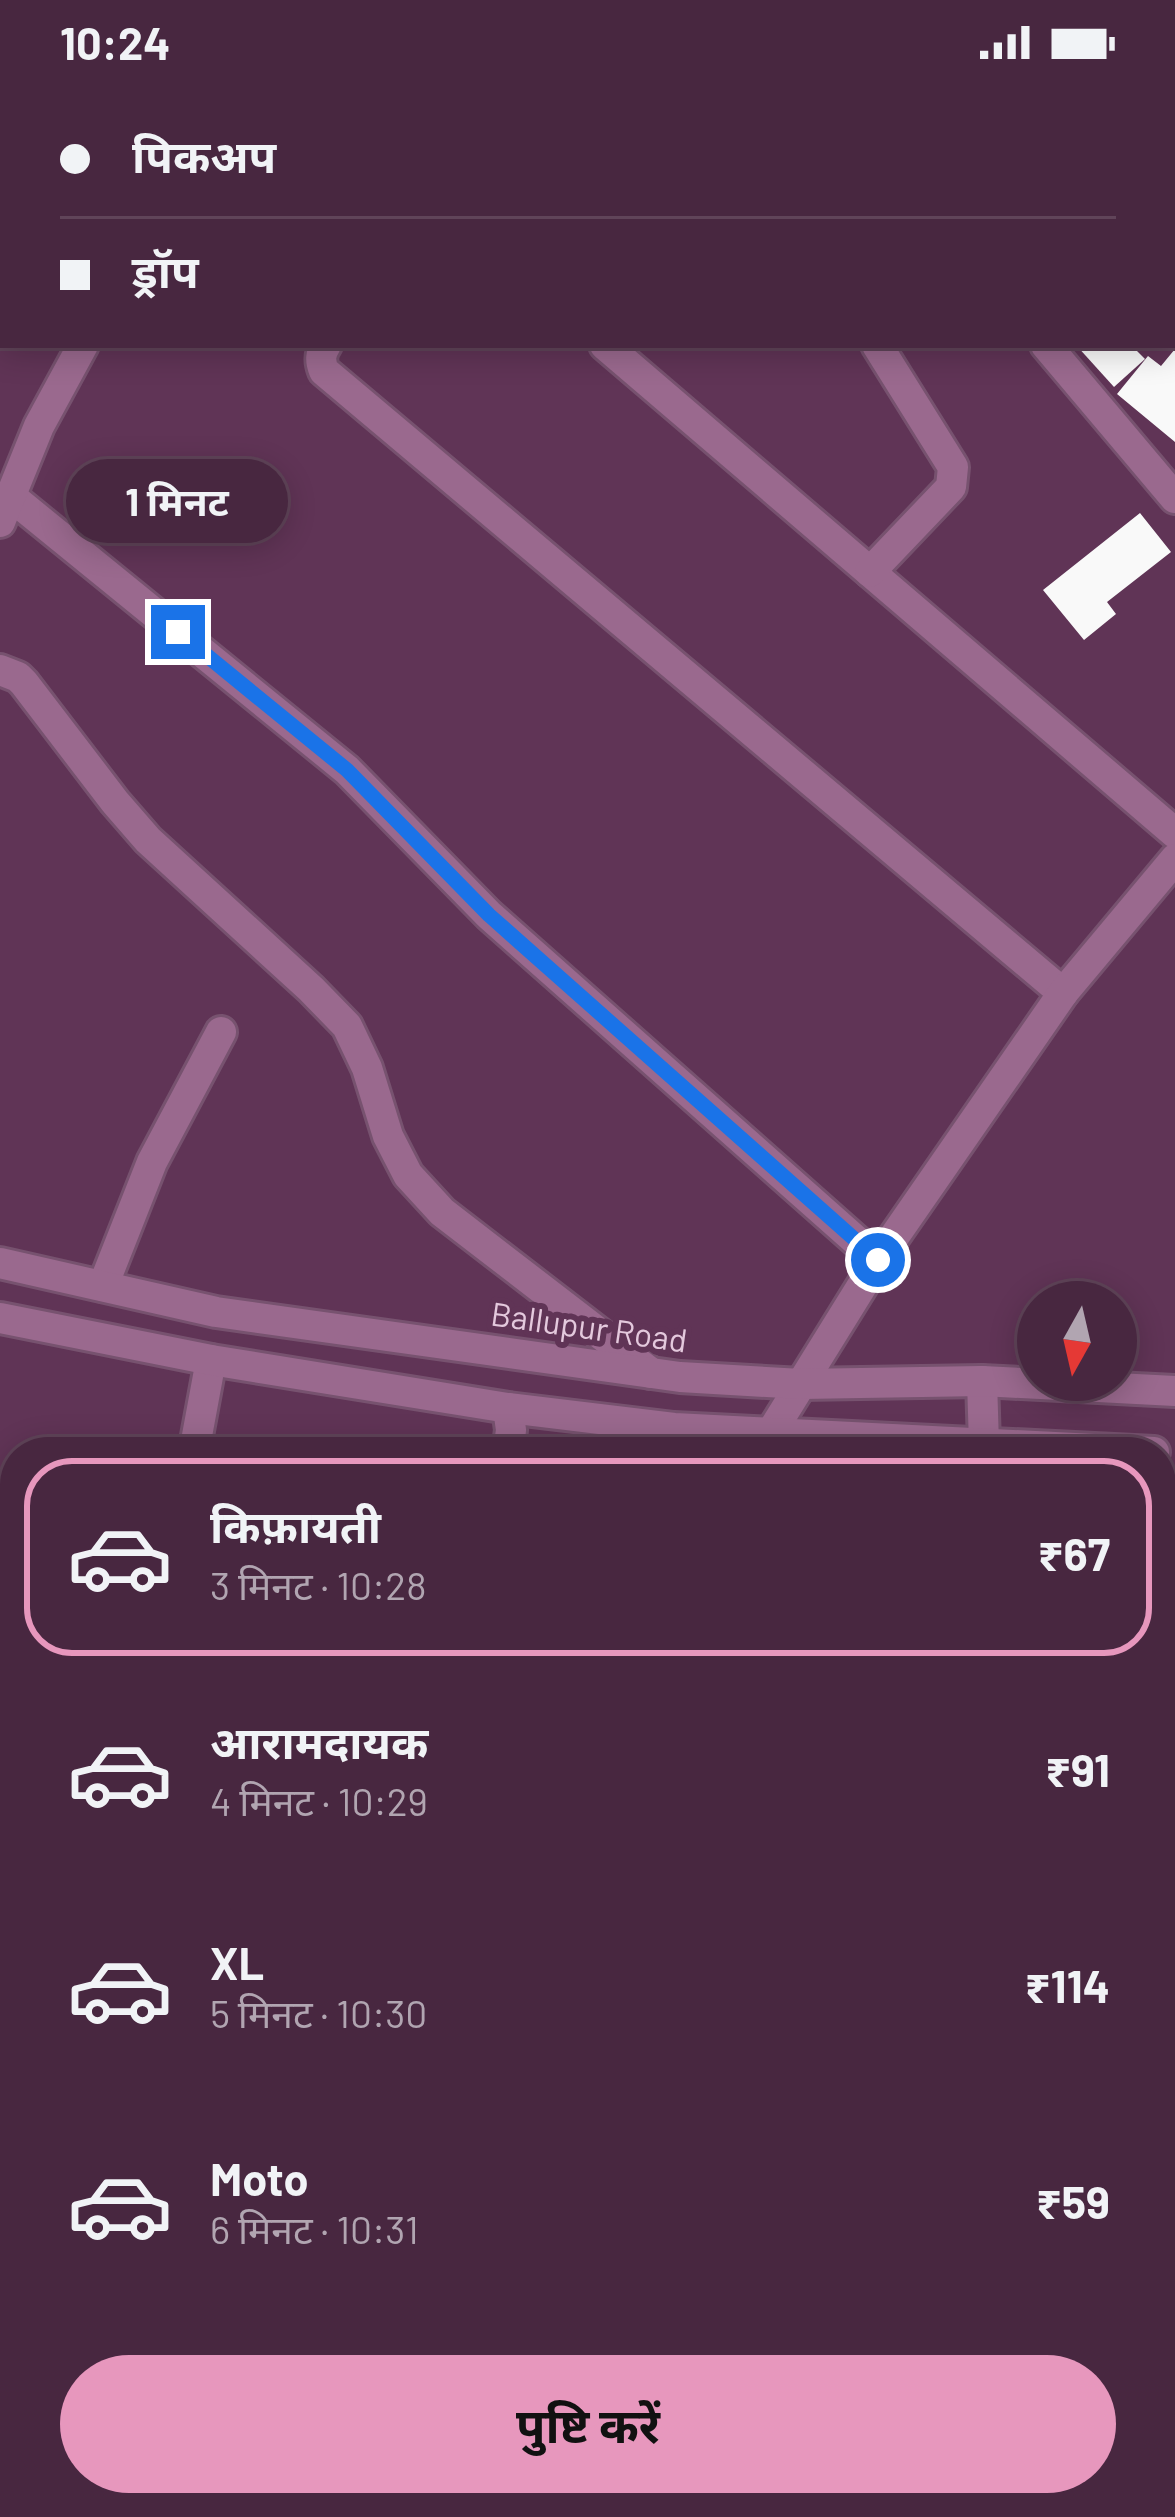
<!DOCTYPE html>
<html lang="hi">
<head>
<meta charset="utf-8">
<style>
  body { margin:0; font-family:Barlow,"Noto Sans Devanagari",sans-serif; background:#4f2f47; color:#f1f3f6; height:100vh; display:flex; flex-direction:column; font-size:45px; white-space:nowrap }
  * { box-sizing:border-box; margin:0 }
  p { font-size:39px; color:#b1a5b1 }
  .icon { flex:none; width:66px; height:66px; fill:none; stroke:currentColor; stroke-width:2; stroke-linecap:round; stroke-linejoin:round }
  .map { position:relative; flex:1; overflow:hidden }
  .sheet { position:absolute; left:0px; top:1353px; width:1176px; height:1080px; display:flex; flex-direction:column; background:#482740; border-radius:48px 48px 0 0; box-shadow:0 6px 30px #0003,0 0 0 3px #604459 }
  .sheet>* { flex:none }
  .banner { position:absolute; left:0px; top:0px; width:1176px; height:264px; box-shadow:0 6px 30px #0003,0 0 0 3px #604459; display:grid; align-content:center; height:264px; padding:0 60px; background:#482740 }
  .needle { width:78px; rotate:188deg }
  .tools { position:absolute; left:1017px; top:1197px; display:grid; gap:24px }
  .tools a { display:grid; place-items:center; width:120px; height:120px; border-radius:50%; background:#482740; box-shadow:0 6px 30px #0003,0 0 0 3px #604459; font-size:60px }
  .end { position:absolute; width:54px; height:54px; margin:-27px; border:15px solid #1a73e8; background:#fff; box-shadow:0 0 0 6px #fff }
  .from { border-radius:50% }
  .bubble { position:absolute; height:84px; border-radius:42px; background:#482740; box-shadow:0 6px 30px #0003,0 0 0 3px #604459; font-size:39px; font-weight:700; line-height:84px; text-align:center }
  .banner b { display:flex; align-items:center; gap:42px; height:114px; font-size:45px }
  .banner b+b { border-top:3px solid #604459 }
  .banner i { width:30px; height:30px; background:#f1f3f6 }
  ul { padding:21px 0 0; list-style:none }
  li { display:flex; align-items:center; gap:36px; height:198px; margin:0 24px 18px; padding:0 36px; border:6px solid transparent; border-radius:48px }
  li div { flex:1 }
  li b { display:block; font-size:45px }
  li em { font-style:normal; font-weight:700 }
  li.current { border-color:#e797bd }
  li>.icon { width:108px; height:108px; stroke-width:1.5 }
  .cta { display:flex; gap:24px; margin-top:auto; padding:24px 60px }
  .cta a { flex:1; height:138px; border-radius:72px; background:#e797bd; color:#111; font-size:48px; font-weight:700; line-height:138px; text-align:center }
  .status { display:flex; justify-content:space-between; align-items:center; height:84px; padding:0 60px; background:#482740; direction:ltr }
  .status svg { height:33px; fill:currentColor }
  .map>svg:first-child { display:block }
</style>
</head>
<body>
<div class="status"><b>10:24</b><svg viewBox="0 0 49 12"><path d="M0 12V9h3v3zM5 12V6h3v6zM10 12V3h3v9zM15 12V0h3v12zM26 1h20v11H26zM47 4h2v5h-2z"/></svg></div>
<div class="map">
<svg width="1175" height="2433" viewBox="0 0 1175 2433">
  <rect width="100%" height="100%" fill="#603456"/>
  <!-- building -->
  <g fill="#f9f9f9">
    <polygon points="1076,261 1131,261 1145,275 1114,303"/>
    <polygon points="1175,265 1175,358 1117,310 1148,272 1161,282"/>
    <polygon points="1140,429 1171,468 1107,518 1116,530 1084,556 1043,506"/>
    <polygon points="1175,2248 1175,2433 1007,2433 994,2418 1161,2418 1161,2260"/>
  </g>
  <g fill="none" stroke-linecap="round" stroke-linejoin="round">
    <defs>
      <g id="minor">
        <polyline points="180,0 230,3"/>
        <polyline points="695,0 703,3"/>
        <polyline points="724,0 726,3"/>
        <polyline points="826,0 828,3"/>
        <polyline points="1061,0 1064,3"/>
        <polyline points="119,3 131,0"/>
        <polyline points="246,3 365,0"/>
        <polyline points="665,3 673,0"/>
        <polyline points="1173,131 1175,133"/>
        <path d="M326 261C320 270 320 277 324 287L1063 909"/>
        <polyline points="605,261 1175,749"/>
        <polyline points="1046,261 1175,414"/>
        <polyline points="9,411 347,686 489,831 878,1176"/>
        <polyline points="870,488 951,403 953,383 877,261"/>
        <polyline points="0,586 18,593 24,599 115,718 148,756 311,905 347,942 367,984 388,1052 408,1091 442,1128 651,1289"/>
        <polyline points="103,1202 152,1078 221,948"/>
        <polyline points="982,1297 984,1360 991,1368"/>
        <polyline points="772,1347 878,1176 1063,909 1175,775"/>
        <polyline points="194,1368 211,1276"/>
        <polyline points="508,1368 511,1346 508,1324"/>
        <polyline points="1161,1564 1175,1580"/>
        <polyline points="1161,1918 1175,1906"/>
        <polyline points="0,1980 15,1982"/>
        <polyline points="0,2221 15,2177"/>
        <polyline points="54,2418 69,2433"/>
        <polyline points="446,2418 455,2433"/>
        <polyline points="554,2418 566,2433"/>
      </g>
      <g id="tertiary">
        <polyline points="78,0 82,3"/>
        <polyline points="0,438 39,342 83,261"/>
      </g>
      <g id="secondary">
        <polyline points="0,1179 216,1228 680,1293 801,1300 982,1297 1175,1307"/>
        <polyline points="0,1234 211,1276 508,1324 674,1344 1154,1368"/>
      </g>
    </defs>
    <!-- minor casing -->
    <use href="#minor" stroke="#77526f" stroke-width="36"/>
    <!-- tertiary casing -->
    <use href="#tertiary" stroke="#77526f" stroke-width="36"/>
    <!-- secondary casing -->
    <use href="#secondary" stroke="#77526f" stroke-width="36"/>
    <!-- minor -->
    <use href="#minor" stroke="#9a698e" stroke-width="30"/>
    <!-- tertiary -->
    <use href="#tertiary" stroke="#9a698e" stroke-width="30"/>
    <!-- secondary -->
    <use href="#secondary" stroke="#9a698e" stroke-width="30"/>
  </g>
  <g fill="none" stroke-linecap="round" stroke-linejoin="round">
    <!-- route -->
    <polyline stroke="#1a73e8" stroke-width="15" points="178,548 347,686 489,831 878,1176"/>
  </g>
  <g text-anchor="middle" stroke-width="12" stroke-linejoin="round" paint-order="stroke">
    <!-- street labels -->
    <g font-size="33" fill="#e4c9dd" stroke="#603456">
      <text transform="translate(589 1243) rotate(8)" y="12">Ballupur Road</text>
    </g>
  </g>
</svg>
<div class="tools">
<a><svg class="needle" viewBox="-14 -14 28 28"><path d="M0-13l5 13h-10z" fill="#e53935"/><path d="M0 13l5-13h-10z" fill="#b1a5b1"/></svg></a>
</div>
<i class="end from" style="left:878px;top:1176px"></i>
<i class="end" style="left:178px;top:548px"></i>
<div class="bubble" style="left:66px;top:375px;width:222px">1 मिनट</div>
<div class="banner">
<b><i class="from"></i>पिकअप</b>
<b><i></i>ड्रॉप</b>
</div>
<section class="sheet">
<ul>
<li class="current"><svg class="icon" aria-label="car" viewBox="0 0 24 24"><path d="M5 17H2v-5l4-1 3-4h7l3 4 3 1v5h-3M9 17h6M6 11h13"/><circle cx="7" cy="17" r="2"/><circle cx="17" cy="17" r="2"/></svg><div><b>किफ़ायती</b><p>3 मिनट · 10:28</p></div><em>₹67</em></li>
<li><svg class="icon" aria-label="car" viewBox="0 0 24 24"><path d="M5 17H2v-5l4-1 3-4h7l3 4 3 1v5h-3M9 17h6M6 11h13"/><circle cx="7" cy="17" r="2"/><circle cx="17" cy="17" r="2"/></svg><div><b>आरामदायक</b><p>4 मिनट · 10:29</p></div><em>₹91</em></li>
<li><svg class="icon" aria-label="car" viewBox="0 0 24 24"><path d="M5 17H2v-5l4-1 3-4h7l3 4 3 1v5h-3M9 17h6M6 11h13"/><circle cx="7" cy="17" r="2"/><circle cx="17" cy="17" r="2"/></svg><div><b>XL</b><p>5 मिनट · 10:30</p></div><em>₹114</em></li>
<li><svg class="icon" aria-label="car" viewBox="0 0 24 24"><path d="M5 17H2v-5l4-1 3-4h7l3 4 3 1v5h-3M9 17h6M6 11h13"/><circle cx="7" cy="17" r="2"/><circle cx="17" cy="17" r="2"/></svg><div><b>Moto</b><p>6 मिनट · 10:31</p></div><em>₹59</em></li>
</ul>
<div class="cta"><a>पुष्टि करें</a></div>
</section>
</div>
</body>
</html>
